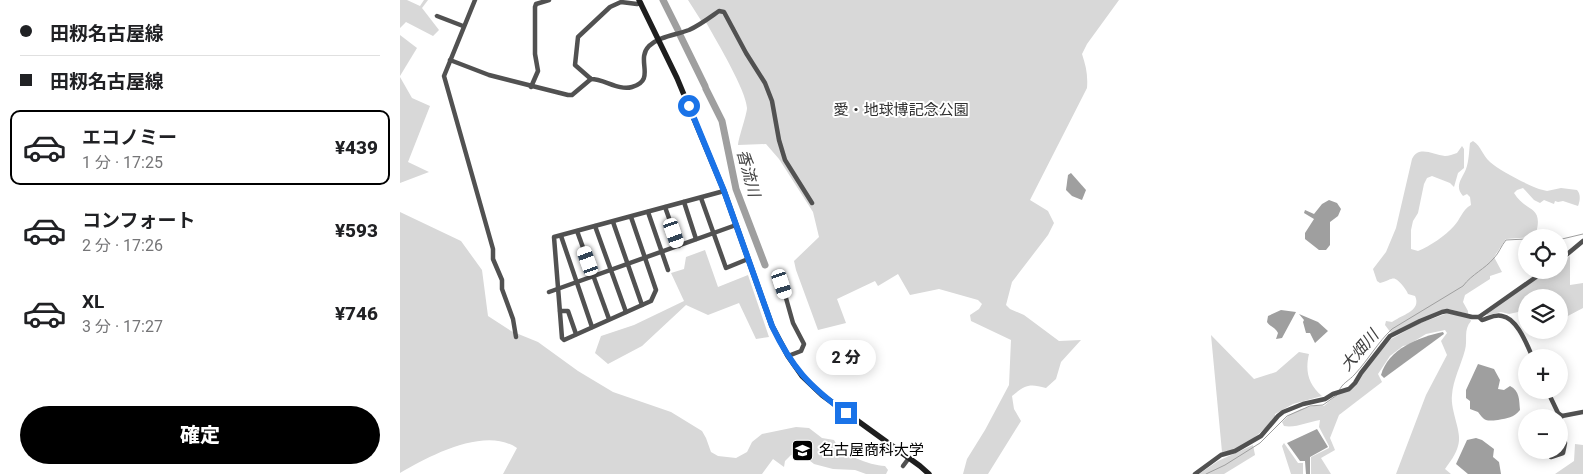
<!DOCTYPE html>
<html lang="ja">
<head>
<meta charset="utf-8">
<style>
  body { margin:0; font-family:Roboto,"Noto Sans JP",sans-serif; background:#f6f6f6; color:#202124; height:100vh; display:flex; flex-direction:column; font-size:19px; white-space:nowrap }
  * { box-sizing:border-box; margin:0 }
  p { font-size:16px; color:#757577 }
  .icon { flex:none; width:28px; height:28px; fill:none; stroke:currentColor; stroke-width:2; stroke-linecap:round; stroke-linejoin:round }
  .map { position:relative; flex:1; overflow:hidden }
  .side { display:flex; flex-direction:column; background:#fff; width:400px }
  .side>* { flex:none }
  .guide { display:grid; align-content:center; height:110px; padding:0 20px; background:#fff }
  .fabs { position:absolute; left:1118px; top:229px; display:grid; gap:10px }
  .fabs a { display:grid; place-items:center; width:50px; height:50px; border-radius:50%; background:#fff; box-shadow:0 2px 12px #0003; font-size:25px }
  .end { position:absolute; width:22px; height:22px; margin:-11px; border:6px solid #1a73e8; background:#fff; box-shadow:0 0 0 2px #fff }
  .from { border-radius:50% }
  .bubble { position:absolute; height:35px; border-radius:18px; background:#fff; box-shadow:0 2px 12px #0003; font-size:16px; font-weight:800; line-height:35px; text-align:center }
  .car { position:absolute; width:15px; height:30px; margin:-15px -8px; border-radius:6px; box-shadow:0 0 4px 1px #0007; background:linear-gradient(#fff 24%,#345 0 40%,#fff 0 76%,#345 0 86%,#fff 0) }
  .guide b { display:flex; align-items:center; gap:18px; height:48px; font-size:19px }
  .guide b+b { border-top:1px solid #e0e0e0 }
  .guide i { width:12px; height:12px; background:#202124 }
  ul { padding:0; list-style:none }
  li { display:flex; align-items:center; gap:15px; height:75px; margin:0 10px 8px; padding:0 10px; border:2px solid transparent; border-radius:10px }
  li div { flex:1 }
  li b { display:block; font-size:19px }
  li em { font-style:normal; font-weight:800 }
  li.selected { border-color:#000 }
  li>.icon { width:45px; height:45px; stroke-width:1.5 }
  .button { display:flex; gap:10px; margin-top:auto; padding:10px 20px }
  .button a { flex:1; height:58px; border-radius:30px; background:#000; color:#fff; font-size:20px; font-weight:800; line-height:58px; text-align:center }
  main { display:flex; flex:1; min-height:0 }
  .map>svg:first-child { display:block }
</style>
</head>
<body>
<main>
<section class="side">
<div class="guide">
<b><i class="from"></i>田籾名古屋線</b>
<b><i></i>田籾名古屋線</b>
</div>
<ul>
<li class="selected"><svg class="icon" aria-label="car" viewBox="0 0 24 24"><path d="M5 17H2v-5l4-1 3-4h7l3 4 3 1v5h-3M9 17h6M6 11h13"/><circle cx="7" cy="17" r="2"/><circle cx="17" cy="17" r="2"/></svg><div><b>エコノミー</b><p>1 分 · 17:25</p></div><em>¥439</em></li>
<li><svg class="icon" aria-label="car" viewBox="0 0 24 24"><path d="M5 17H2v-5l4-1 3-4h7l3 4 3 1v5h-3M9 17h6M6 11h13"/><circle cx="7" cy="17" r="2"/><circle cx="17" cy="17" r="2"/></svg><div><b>コンフォート</b><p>2 分 · 17:26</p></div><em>¥593</em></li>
<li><svg class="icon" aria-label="car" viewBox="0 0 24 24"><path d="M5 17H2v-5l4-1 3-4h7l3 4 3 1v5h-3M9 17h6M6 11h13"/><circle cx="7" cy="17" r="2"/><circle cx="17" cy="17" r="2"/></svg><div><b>XL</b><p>3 分 · 17:27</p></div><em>¥746</em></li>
</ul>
<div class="button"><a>確定</a></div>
</section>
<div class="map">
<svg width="1183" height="474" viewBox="0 0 1183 474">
  <rect width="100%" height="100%" fill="#fff"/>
  <!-- green -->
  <g fill="#d8d8d8">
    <polygon points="0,0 7,0 20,6 24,0 28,0 22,8 39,30 33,36 6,22 0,28"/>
    <path d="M288 0H719L687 44 682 54C686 66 688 75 687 88L630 200 648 211 654 223 648 235 612 282 606 305 610 309 624 315 659 341 681 340 661 362 656 379 646 388C629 383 625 385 612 396L614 409 621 421 588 474H563L567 459 585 430 609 385 611 340 571 321 570 315 579 309 582 304 578 300 539 289 510 295 498 274 478 286 475 281 437 299 446 323 418 330 396 270 394 261 419 237 413 212 379 159 366 144 338 145C339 136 347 114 347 108 346 90 317 42 307 24L305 21 302 22Z"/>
    <polygon points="0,35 17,48 0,76"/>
    <polygon points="0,77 12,98 30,106 8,162 29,172 0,183"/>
    <path d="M1073 141C1082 147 1082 155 1090 162 1100 171 1126 184 1139 189L1147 191 1161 188 1177 190C1181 194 1180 201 1178 206L1163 201 1158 202 1155 201 1154 204 1144 200 1140 203 1134 200 1123 188 1117 190 1114 193C1127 214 1145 204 1135 237L1106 239 1094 257 1102 272 1090 276V279L1065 295 1063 302 1068 311V314L1049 309 991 333 985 325 986 321 992 322C1001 315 1022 311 1015 296L1008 294C1007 291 1005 289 1003 286 993 274 994 279 980 283L977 281 973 269 986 252 996 228 1012 159C1019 145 1033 155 1045 156 1049 156 1053 154 1057 153L1062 146 1064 149V168L1058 173 1054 187 1050 183 1032 176 1027 178 1024 184 1018 213 1013 221 1011 230V249L1018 251C1030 246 1045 236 1054 226 1060 220 1062 210 1071 205L1070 197 1067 194 1063 196C1054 186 1062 179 1066 169 1069 161 1069 151 1070 143Z"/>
    <path d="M0 212 61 241 82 270 88 316 111 331 138 342 178 371 213 392 271 412 302 431 306 438 311 452 318 456 336 458 347 452 352 442 362 434 396 427 409 428 422 438 434 440C441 455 469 465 485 466L488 470 486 474H466L455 470 433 469 414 464 405 457 391 455 385 461 384 467 373 459 362 474H103L117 448C85 426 29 456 0 473Z"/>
    <polygon points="305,250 318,287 348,275 369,337 356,339 339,303 308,315 286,305 242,346 208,364 195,353 201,336 234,325 284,301 271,273 284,269 286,257"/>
    <polygon points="1170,256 1170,285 1183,283 1183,308 1164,318 1159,316 1159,298 1134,297 1131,294 1129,297 1126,298 1126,306 1118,312 1109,314 1101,312 1088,315 1085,314 1150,270 1159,270 1159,264"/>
    <path d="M1048 313 1070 318 1071 321C1063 330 1068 340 1065 350 1061 365 1053 380 1052 395 1050 411 1063 433 1058 446 1056 454 1050 462 1045 469L1051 474H996L1026 395 1047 355 1041 341 1047 333 1045 330 1026 334 1008 345 1003 346 990 356 978 374 982 382 939 415 930 438 935 450 921 458 931 474H911V457L929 448V446L919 427 920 420C908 422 896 428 884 426L882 422 889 415 901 409 914 406H924L939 393 945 391 962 374 991 339 1020 323Z"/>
    <path d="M811 335 854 379 876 372 899 352 909 354C905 371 908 384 922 396L893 404 875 414V417C861 433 844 450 822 452Z"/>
    <polygon points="884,443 898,463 903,463 903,474 891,474 882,446"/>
    <polygon points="1175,444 1183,445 1183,474 1155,474 1174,461"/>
    <polygon points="853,445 855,455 824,474 799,474 818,461"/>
  </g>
  <!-- water -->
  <g fill="#9f9f9f">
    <polygon points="671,173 686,190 682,200 672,196 666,190 668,175"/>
    <polygon points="929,200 937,203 941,209 938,216 930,222 930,245 926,250 919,250 905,239 905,233 914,219 904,213 905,210 914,214 922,204"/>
    <path d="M881 310 896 312 882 338 876 339 878 333C875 327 870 327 867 322L868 316Z"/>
    <polygon points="899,314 918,322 928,331 915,343 910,333 906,333 903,322 904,320"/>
    <path d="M1043 332 1044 334 984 378 981 375C988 349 1019 337 1043 332Z"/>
    <path d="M1078 364 1094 369 1100 380 1098 389 1104 390 1110 386C1120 391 1119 400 1120 410 1113 418 1108 418 1098 420 1087 421 1085 422 1078 412L1070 409V401L1066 398V390Z"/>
    <polygon points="917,429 928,447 910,457 910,474 906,474 905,461 900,461 887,443"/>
    <polygon points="1076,438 1082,440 1094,449 1093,457 1099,462 1101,474 1068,474 1056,464 1067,440"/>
  </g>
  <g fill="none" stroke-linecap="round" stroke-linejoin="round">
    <!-- stream -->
    <g stroke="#9f9f9f" stroke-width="1">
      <polyline points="1159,242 1162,239 1183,234"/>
      <path d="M939 391C942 383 949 381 955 374 968 360 978 342 992 329L1063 286C1072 274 1085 269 1094 258 1099 253 1101 246 1106 240L1126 239"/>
      <polyline points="806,474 825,465 860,443 887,416 910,406 923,405 937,395"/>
    </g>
    <!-- river -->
    <g stroke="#9f9f9f" stroke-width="7">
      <polyline points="263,0 278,30"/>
      <polyline points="280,35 305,86"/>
      <polyline points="306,89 322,121 336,189 365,265"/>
    </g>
    <!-- minor -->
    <g stroke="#515151" stroke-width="4.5">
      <polyline points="75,0 44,76 93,249 93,259 102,280 102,289 113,319 116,337"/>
      <path d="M241 3 237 4 221 2 210 7 178 37 175 65 191 79C204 79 219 91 232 87 257 80 235 60 249 46 260 36 276 35 289 30 300 25 309 18 319 11L324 12 346 53 365 83 372 101 379 140 385 160 412 203"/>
      <polyline points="37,16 63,26"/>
      <polyline points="50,60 89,75 168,95 172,95 191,79"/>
      <polyline points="131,87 138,71 135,54 135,7 136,4 149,0"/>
      <polyline points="301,198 326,268 348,259"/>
      <polyline points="284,202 296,239"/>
      <polyline points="265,207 279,246"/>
      <polyline points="248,212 268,270"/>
      <polyline points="231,217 256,290 251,301 164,340 162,338 154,237 324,191"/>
      <polyline points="213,222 242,305"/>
      <polyline points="195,226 226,312"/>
      <polyline points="177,231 209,319"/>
      <polyline points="161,236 192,327"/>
      <polyline points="1159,261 1183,241"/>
      <polyline points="382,284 393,323 404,344 401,351 388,356"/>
      <polyline points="149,292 336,225"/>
      <polyline points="160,311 168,311 176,334"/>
      <polyline points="1079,317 1146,270"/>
      <polyline points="1147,390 1158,413 1162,416 1160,419 1165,443 1163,453 1151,457"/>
      <polyline points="1162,416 1183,412"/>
      <polyline points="503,466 509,458"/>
      <path d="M795 474 821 455 835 451 861 436 878 416 883 412 903 404 925 399 933 394 949 389 955 383 961 373 990 336 1020 321 1042 312 1047 311 1072 317H1079L1082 320C1089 318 1095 314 1102 316 1117 318 1127 345 1133 358"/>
    </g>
    <!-- secondary -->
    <polyline stroke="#1e1e1e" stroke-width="5.5" points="239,0 277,78 324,191 372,326 388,356 402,376 422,395 520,466 529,474"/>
  </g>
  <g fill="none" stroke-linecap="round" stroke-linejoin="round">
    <!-- route -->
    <path stroke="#1a73e8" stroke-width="6" d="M289 106 324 191 372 326C392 368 409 386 446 413"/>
  </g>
  <!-- icons -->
  <defs>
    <symbol id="university-square" viewBox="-11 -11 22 22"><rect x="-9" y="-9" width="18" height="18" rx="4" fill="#000" stroke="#fff"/><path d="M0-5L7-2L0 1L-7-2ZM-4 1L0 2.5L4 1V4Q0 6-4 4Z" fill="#fff"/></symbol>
  </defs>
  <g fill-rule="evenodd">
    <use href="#university-square" x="390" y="438" width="25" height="25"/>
  </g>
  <g text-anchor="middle" stroke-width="4" stroke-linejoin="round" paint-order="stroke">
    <!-- park labels -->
    <g font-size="15" fill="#2f2f2f" stroke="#fff">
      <text x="501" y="115">愛・地球博記念公園</text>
    </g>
    <!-- poi labels -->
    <g font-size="15" fill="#000" stroke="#fff" text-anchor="start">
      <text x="419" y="455">名古屋商科大学</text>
    </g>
    <!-- water labels -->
    <g font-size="16" font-style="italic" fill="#404040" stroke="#fff">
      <text transform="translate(349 173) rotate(75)" y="6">香流川</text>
      <text transform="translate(959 350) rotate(-49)" y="6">大畑川</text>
    </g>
  </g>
</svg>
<div class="fabs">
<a><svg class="icon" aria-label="locate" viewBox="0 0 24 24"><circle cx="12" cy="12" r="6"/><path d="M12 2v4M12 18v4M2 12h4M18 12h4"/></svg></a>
<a><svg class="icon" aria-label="layers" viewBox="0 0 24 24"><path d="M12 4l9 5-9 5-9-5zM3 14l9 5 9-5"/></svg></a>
<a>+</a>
<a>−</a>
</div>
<i class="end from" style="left:289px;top:106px"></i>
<i class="end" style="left:446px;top:413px"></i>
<div class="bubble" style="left:416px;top:340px;width:60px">2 分</div>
<i class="car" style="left:274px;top:233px;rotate:161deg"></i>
<i class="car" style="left:188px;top:261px;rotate:340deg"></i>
<i class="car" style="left:382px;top:284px;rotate:162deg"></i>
</div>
</main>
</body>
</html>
